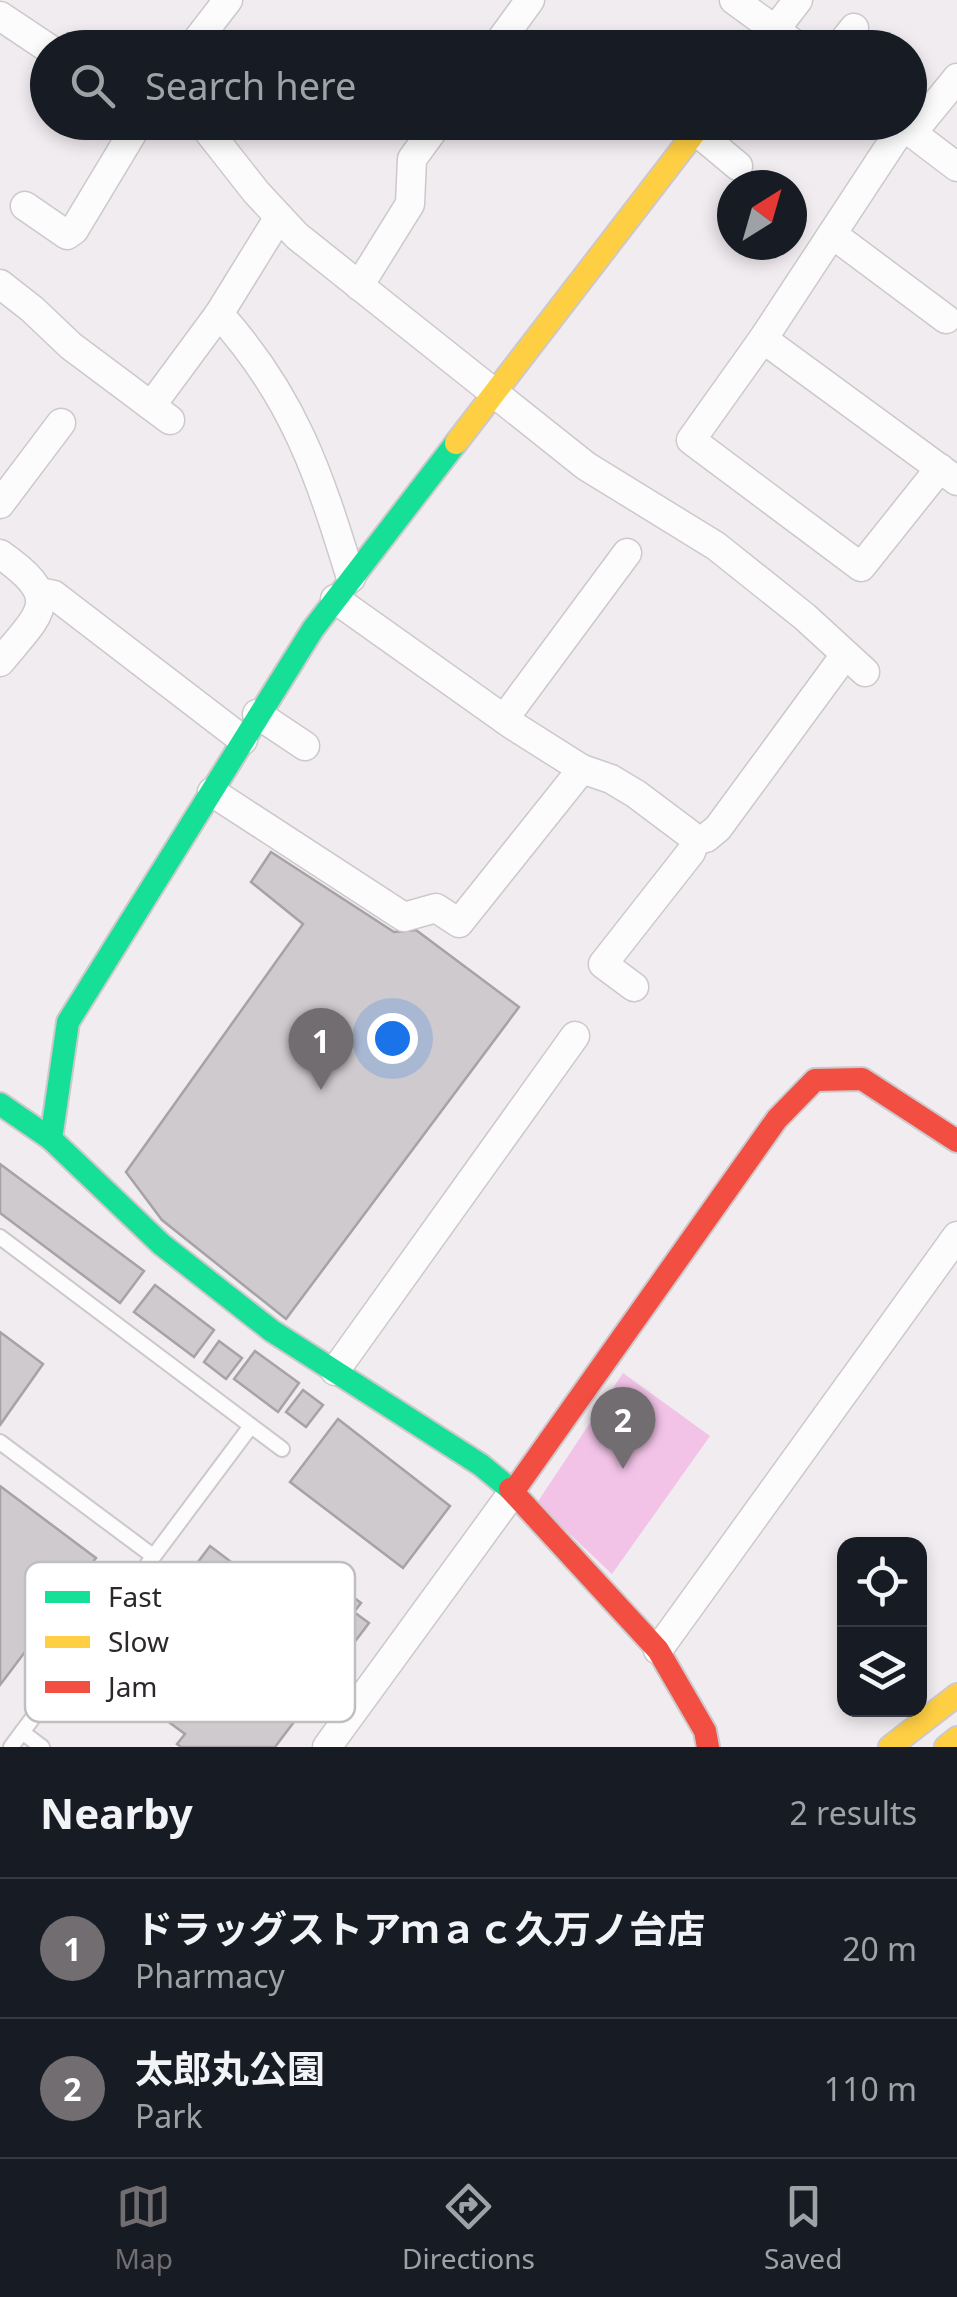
<!DOCTYPE html>
<html lang="en">
<head>
<meta charset="utf-8">
<style>
  :root { --surface:#171b24; --page:#242831; --text:#f1f3f6; --muted:#9ea1a6; --line:#363941; --accent:#716d70 }
  body { margin:0; font-family:"Noto Sans","Noto Sans JP",sans-serif; background:var(--page); color:var(--text) }
  .controls { position:absolute; right:30px; bottom:30px; display:grid; overflow:hidden; border-radius:20px; box-shadow:0 5px 15px #0003 }
  .controls button { width:90px; height:90px; display:grid; place-items:center; padding:0; border:0; border-bottom:2px solid var(--line); background:var(--surface); color:var(--text); font:50px sans-serif }
  .compass { position:absolute; left:717px; top:170px; width:90px; height:90px; border-radius:50%; background:var(--surface); box-shadow:0 5px 15px #0003; rotate:37deg }
  .you { position:absolute; left:392px; top:1038px; width:35px; height:35px; margin:-25px; border:8px solid #fff; border-radius:50%; background:#1a73e8; box-shadow:0 0 0 15px #1a73e833 }
  .badge { display:grid; place-items:center; width:65px; height:65px; border-radius:50%; background:var(--accent); color:#fff; font-size:32px; font-weight:700 }
  .pin { position:absolute; translate:-50% -82px; filter:drop-shadow(0 2px 5px #0008) }
  .pin::after { content:''; position:absolute; top:52px; width:35px; height:30px; background:inherit; clip-path:polygon(0 0,100% 0,50% 100%) }
  .list { margin:0; padding:0; list-style:none }
  h2 { display:flex; justify-content:space-between; align-items:center; height:130px; margin:0; padding:0 40px; font-size:42px }
  h2 small { font-size:32px; font-weight:400; color:var(--muted) }
  .list li { display:grid; grid-template-columns:65px 1fr auto; gap:30px; align-items:center; box-sizing:border-box; height:140px; padding:0 40px; border-top:2px solid var(--line) }
  .list b { display:block; font-size:38px; white-space:nowrap }
  .list p { margin:0; font-size:32px; white-space:nowrap; color:var(--muted) }
  .list em { font-size:32px; font-style:normal; color:var(--muted) }
  .icon { flex:none; width:55px; height:55px; fill:none; stroke:currentColor; stroke-width:2; stroke-linecap:round; stroke-linejoin:round }
  .map { position:relative; flex:none; width:957px; height:1747px; overflow:hidden }
  .search { position:absolute; background:var(--surface); box-shadow:0 5px 15px #0003; left:30px; right:30px; top:30px; height:110px; display:flex; align-items:center; gap:25px; box-sizing:border-box; padding:0 35px; border-radius:55px; color:var(--muted); font-size:38px }
  .sheet { height:410px; background:var(--surface) }
  nav { display:flex; justify-content:space-around; align-items:center; box-sizing:border-box; height:140px; border-top:2px solid var(--line); background:var(--surface); font-size:28px; color:var(--muted) }
  nav a { display:grid; justify-items:center; gap:5px }
  nav .on { color:var(--accent) }
  .map>svg:first-child { display:block }
  .green { fill:#f2c3e7 }
  .building { fill:#cecacd; stroke:#a6a2a5; stroke-width:2.5 }
  .lines { fill:none; stroke-linecap:round; stroke-linejoin:round }
  .lane-casing { stroke:#ccc8cb; stroke-width:18 }
  .street-casing { stroke:#ccc8cb; stroke-width:31 }
  .fast-casing { stroke:#ccc8cb; stroke-width:26 }
  .slow-casing { stroke:#ccc8cb; stroke-width:26 }
  .jam-casing { stroke:#ccc8cb; stroke-width:26 }
  .lane { stroke:#fdfcfd; stroke-width:14 }
  .street { stroke:#fdfcfd; stroke-width:28 }
  .fast { stroke:#16e098; stroke-width:22 }
  .slow { stroke:#ffcf43; stroke-width:22 }
  .jam { stroke:#f24e42; stroke-width:22 }
  .key { fill:#fff; stroke:#c0bebf; stroke-width:2.5 }
  .key-label { font-size:28px; fill:#2c282b }
</style>
</head>
<body>
<div class="map">
<svg width="957" height="1747" viewBox="0 0 957 1747">
  <rect width="100%" height="100%" fill="#f1ecf0"/>
  <polygon class="green" points="623,1373 710,1436 612,1574 537,1503"/>
  <g class="building">
    <polygon points="271,852 394,932 416,930 519,1007 286,1319 162,1220 126,1172 303,924 251,882"/>
    <polygon points="0,1164 144,1271 120,1303 0,1213"/>
    <polygon points="155,1285 214,1330 194,1357 134,1312"/>
    <polygon points="0,1332 43,1364 0,1425"/>
    <polygon points="219,1341 242,1358 226,1379 204,1362"/>
    <polygon points="255,1351 299,1383 278,1412 234,1379"/>
    <polygon points="303,1390 323,1405 306,1427 286,1412"/>
    <polygon points="338,1419 450,1506 403,1568 290,1482"/>
    <polygon points="0,1486 96,1558 0,1685"/>
    <polygon points="210,1546 263,1586 184,1690 132,1650"/>
    <polygon points="290,1565 303,1575 311,1565 361,1603 354,1612 369,1623 275,1747 181,1747 177,1744 185,1734 170,1723"/>
  </g>
  <g class="lines">
    <g class="lane-casing">
      <g id="lane">
        <polyline points="0,1237 282,1449"/>
        <polyline points="0,1442 153,1556"/>
        <polyline points="22,1732 42,1747"/>
        <polyline points="11,1747 251,1426"/>
      </g>
    </g>
    <g class="street-casing">
      <g id="street">
        <polyline points="734,0 800,48"/>
        <polyline points="0,16 48,48"/>
        <polyline points="191,48 228,0"/>
        <polyline points="495,48 530,0"/>
        <polyline points="761,48 798,0"/>
        <polyline points="838,48 854,28"/>
        <polyline points="201,122 256,192 297,236 586,466 716,546 805,617 865,672"/>
        <polyline points="899,122 903,126 763,339 957,481"/>
        <polyline points="903,126 957,167"/>
        <polyline points="696,131 738,166"/>
        <polyline points="913,132 957,78"/>
        <polyline points="25,206 67,235 74,230 139,122"/>
        <polyline points="832,234 946,319"/>
        <polyline points="0,284 32,309 71,346 170,420"/>
        <polyline points="359,286 410,204 412,159 439,122"/>
        <path d="M219 314C294 397 319 474 351 578"/>
        <polyline points="763,339 691,440 861,567 940,468"/>
        <polyline points="151,406 219,314 279,217"/>
        <polyline points="0,504 61,423"/>
        <path d="M0 554C64 599 42 611 0 662"/>
        <polyline points="39,592 54,595 243,740"/>
        <polyline points="335,599 514,726 582,769 611,779 636,794 696,839 706,838 718,828 845,655"/>
        <polyline points="257,714 305,746"/>
        <polyline points="504,719 627,553"/>
        <polyline points="212,792 404,917 436,908 459,923 582,769"/>
        <polyline points="634,987 603,964 691,852 696,839"/>
        <polyline points="335,1371 575,1036"/>
        <polyline points="658,1650 957,1236"/>
        <polyline points="327,1747 513,1492"/>
      </g>
    </g>
    <g class="fast-casing">
      <g id="fast">
        <polyline points="0,1104 51,1139 161,1244 272,1331 481,1465 510,1489"/>
        <polyline points="51,1139 68,1022 313,629 456,443"/>
      </g>
    </g>
    <g class="slow-casing">
      <g id="slow">
        <polyline points="456,443 703,122"/>
        <polyline points="890,1747 957,1695"/>
        <polyline points="946,1747 957,1738"/>
      </g>
    </g>
    <g class="jam-casing">
      <g id="jam">
        <polyline points="510,1489 658,1650 705,1731 708,1747"/>
        <polyline points="513,1492 777,1119 815,1080 862,1079 957,1141"/>
      </g>
    </g>
    <use href="#lane" class="lane"/>
    <use href="#street" class="street"/>
    <use href="#fast" class="fast"/>
    <use href="#slow" class="slow"/>
    <use href="#jam" class="jam"/>
  </g>
  <rect x="25" y="1562" width="330" height="160" rx="15" class="key"/>
  <rect x="45" y="1591" width="45" height="12" fill="#16e098"/>
  <rect x="45" y="1636" width="45" height="12" fill="#ffcf43"/>
  <rect x="45" y="1681" width="45" height="12" fill="#f24e42"/>
  <g class="key-label">
    <text x="108" y="1607">Fast</text>
    <text x="108" y="1652">Slow</text>
    <text x="108" y="1697">Jam</text>
  </g>
</svg>
<div class="controls">
<button><svg class="icon" aria-label="locate" viewBox="0 0 24 24"><circle cx="12" cy="12" r="6"/><path d="M12 2v4M12 18v4M2 12h4M18 12h4"/></svg></button>
<button><svg class="icon" aria-label="layers" viewBox="0 0 24 24"><path d="M12 4l9 5-9 5-9-5zM3 14l9 5 9-5"/></svg></button>
</div>
<svg class="compass" viewBox="-18 -18 36 36"><path d="M0-13l5 13h-10z" fill="#e53935"/><path d="M0 13l5-13h-10z" fill="#9ea1a6"/></svg>
<div class="you"></div>
<div class="pin badge" style="left:321px;top:1090px">1</div>
<div class="pin badge" style="left:623px;top:1469px">2</div>
<div class="search"><svg class="icon" aria-label="search" viewBox="0 0 24 24"><circle cx="10" cy="10" r="6"/><path d="M15 15l6 6"/></svg>Search here</div>
</div>
<section class="sheet">
<h2>Nearby<small>2 results</small></h2>
<ul class="list">
<li><span class="badge">1</span><div><b>ドラッグストアｍａｃ久万ノ台店</b><p>Pharmacy</p></div><em>20 m</em></li>
<li><span class="badge">2</span><div><b>太郎丸公園</b><p>Park</p></div><em>110 m</em></li>
</ul>
</section>
<nav>
<a class="on"><svg class="icon" aria-label="map" viewBox="0 0 24 24"><path d="M3 6l6-2 6 2 6-2v14l-6 2-6-2-6 2zM9 4v14M15 6v14"/></svg>Map</a>
<a><svg class="icon" aria-label="directions" viewBox="0 0 24 24"><path d="M12 3l9 9-9 9-9-9zM9 14v-3h6M13 9l2 2-2 2"/></svg>Directions</a>
<a><svg class="icon" aria-label="saved" viewBox="0 0 24 24"><path d="M7 4h10v16l-5-4-5 4z"/></svg>Saved</a>
</nav>
</body>
</html>
